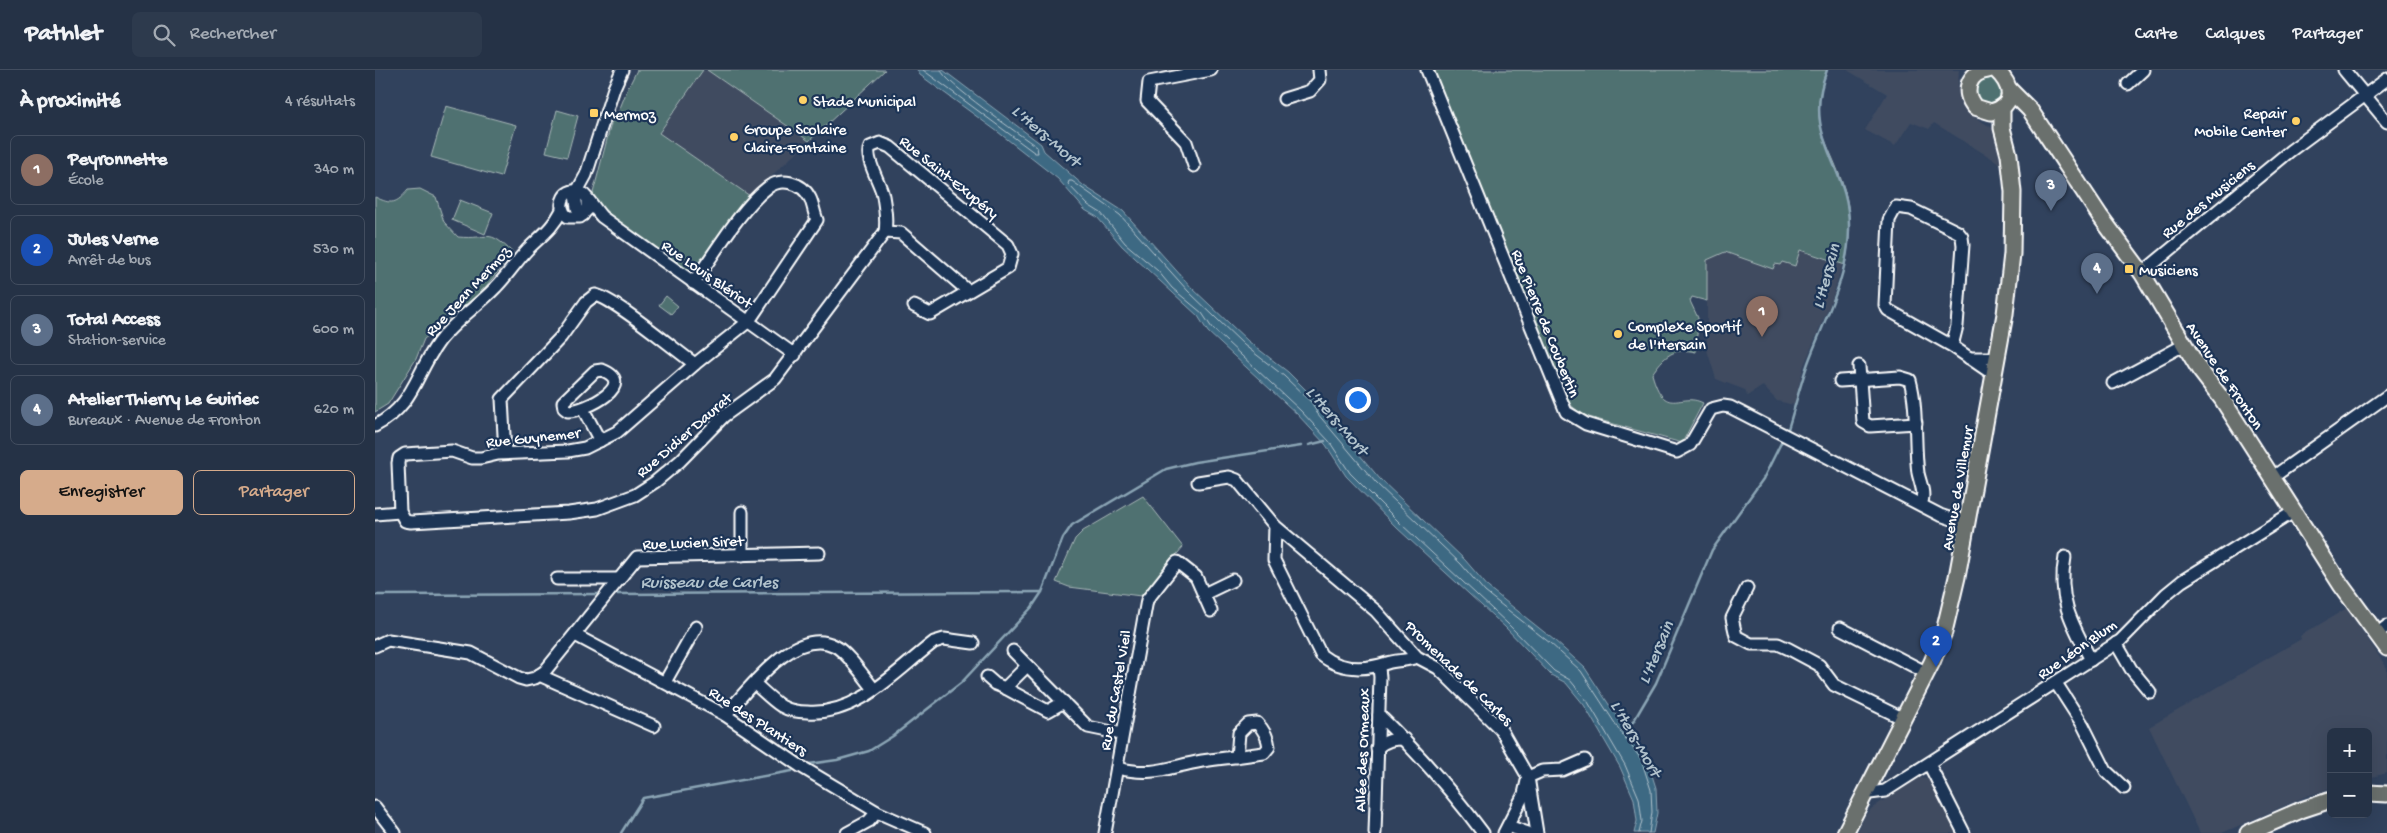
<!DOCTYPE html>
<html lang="fr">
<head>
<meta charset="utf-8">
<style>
  :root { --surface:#253246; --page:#2d3a4d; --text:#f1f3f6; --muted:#a3aab3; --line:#424d5f; --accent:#d6ab8b }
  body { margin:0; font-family:"Gochi Hand",sans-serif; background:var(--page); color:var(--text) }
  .controls { position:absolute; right:15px; bottom:15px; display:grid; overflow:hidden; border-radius:8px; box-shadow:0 5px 20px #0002 }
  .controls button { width:45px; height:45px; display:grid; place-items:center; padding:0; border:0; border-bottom:1px solid var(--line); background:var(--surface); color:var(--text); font:25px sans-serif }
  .you { position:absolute; left:982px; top:329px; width:18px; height:18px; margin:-12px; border:4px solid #fff; border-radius:50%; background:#1a73e8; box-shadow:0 0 0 8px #1a73e833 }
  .badge { display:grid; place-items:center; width:32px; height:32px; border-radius:50%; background:var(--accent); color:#fff; font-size:16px; font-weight:700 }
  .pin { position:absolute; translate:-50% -41px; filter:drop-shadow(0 1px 2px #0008) }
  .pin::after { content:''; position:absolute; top:26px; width:18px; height:15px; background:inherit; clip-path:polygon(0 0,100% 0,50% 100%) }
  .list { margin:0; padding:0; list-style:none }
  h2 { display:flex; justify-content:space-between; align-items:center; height:65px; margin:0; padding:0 20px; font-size:21px }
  h2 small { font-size:16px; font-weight:400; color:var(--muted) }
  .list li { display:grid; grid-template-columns:32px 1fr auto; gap:15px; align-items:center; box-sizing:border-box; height:70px; margin:0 10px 10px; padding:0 10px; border:1px solid var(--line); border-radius:8px }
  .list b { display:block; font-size:19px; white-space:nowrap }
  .list p { margin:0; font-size:16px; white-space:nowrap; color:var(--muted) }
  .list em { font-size:16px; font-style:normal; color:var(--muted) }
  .actions { display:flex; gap:10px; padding:15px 20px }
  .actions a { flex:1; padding:11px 0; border:1px solid var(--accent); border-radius:8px; text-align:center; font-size:18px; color:var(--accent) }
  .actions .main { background:var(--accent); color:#111 }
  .icon { flex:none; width:28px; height:28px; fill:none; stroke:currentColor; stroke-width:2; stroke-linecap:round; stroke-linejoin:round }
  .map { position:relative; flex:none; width:2012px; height:763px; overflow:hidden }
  header { display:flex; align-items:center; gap:30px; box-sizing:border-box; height:70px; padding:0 25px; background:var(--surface); border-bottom:1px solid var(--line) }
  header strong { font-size:24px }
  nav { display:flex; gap:28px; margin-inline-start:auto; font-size:18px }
  .search { width:350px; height:45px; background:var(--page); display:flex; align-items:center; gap:12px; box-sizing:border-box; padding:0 18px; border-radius:8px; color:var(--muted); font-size:19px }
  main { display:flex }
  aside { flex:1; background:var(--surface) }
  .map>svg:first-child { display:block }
  .built { fill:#3f4b61 }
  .green { fill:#507171; stroke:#a8b8b8 }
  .water { fill:#3e6983; stroke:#8ba5b5 }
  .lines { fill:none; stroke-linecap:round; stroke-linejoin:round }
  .shore { stroke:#b2c3cd; stroke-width:1 }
  .stream { stroke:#8ba5b5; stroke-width:2.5 }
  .minor-casing { stroke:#fff; stroke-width:15 }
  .major-casing { stroke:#fff; stroke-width:19 }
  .minor { stroke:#1d3557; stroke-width:11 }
  .major { stroke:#6b706d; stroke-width:15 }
  .poi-dot { fill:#ffd166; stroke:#1d3557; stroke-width:2 }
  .labels { text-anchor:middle; stroke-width:4.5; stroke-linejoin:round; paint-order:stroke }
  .poi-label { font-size:16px; fill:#fff; stroke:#1d3557; text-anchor:start }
  .street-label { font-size:16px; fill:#fff; stroke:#1d3557 }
  .water-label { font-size:18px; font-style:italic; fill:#b2c3cd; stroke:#1d3557 }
</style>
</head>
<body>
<header>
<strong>Pathlet</strong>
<div class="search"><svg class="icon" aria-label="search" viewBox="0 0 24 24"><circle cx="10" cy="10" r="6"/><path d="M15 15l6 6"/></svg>Rechercher</div>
<nav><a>Carte</a><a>Calques</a><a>Partager</a></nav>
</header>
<main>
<aside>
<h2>À proximité<small>4 résultats</small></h2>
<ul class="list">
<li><span class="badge" style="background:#8d6e63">1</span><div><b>Peyronnette</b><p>École</p></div><em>340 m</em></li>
<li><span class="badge" style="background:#1a4fb4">2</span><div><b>Jules Verne</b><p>Arrêt de bus</p></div><em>530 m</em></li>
<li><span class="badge" style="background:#5c6f8a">3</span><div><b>Total Access</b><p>Station-service</p></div><em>600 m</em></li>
<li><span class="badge" style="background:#5c6f8a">4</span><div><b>Atelier Thierry Le Guiriec</b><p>Bureaux · Avenue de Fronton</p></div><em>620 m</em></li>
</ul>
<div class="actions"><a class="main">Enregistrer</a><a>Partager</a></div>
</aside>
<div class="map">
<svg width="2012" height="763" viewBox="0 0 2012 763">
  <rect width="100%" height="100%" fill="#31425d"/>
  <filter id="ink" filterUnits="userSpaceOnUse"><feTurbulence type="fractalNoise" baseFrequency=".02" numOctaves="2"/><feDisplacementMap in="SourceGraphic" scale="10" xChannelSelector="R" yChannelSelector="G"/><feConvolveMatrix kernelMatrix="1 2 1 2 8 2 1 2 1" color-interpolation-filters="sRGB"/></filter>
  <g filter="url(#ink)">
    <g class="built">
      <polygon points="328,0 332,0 434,71 375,126 284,63"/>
      <polygon points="1472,0 1584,0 1583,18 1588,36 1596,45 1619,59 1626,94 1559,53 1554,59 1536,52 1520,76 1490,60 1512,24"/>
      <polygon points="1425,180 1467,195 1457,229 1429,295 1419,335 1402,331 1388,316 1372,326 1370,320 1341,309 1332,280 1332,190 1350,182 1398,199 1400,194"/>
      <polygon points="1972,538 2012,598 2012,703 1993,708 1993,662 1956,662 1956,719 1932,726 1847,763 1825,763 1774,657 1926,569 1925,566"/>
      <polygon points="1541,707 1557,710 1584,763 1482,763 1489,747 1496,739"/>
    </g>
    <g class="green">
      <polygon points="262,0 328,0 284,63 375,126 326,196 320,192 313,203 262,168 219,130 218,123 237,50 241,48 253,18"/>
      <polygon points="332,0 510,0 434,71"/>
      <path d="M1052 0H1452C1431 54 1454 70 1469 118 1477 143 1475 171 1470 195L1425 180 1420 196 1407 192 1405 195 1400 194 1398 199 1350 182 1332 190V231L1317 227 1315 231 1323 248 1321 282C1299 277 1289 286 1277 304 1290 350 1305 321 1328 333L1307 373 1214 347C1197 340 1192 331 1184 315L1130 176 1123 177Z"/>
      <circle cx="1614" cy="21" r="14"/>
      <polygon points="71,36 141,55 126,107 56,87"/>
      <polygon points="182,40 203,46 192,87 171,82"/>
      <path d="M45 119 61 127 69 152 83 167C115 170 112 157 138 183L108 220 49 269 41 289 13 334 0 342V127C17 135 21 134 33 120Z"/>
      <polygon points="85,130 118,143 110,164 77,150"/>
      <polygon points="291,226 303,236 296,244 284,235"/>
      <polygon points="768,426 808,477 766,526 694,517 681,512 700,469 708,461"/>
    </g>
    <polygon class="water" points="542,0 568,0 666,74 669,81 709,116 748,141 817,218 873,271 913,302 941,330 946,339 1005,409 1090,490 1114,518 1179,570 1210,598 1250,659 1271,686 1281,718 1282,743 1278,763 1259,763 1262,751 1259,729 1245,697 1209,635 1191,613 1176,605 1130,557 1022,458 971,406 951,375 922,344 833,262 823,246 747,176 722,147 710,140 683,109 623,62 545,5"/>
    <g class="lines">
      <g class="shore">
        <path d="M548 0 660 83H663L662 77C647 66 567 11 566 0"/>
        <polyline points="1264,763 1267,751 1264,728 1250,695 1213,632 1195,610 1179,601 1133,554 1026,454 975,403 954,371 926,341 837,258 827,243 797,218 783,201 750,173 726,143 713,135 693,114 694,111 697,111 745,145 813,221 869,275 909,306 937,333 942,343 1001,413 1086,494 1110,522 1175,573 1206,601 1245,661 1266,689 1276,720 1277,742 1274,763"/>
      </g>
      <g class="stream">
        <path d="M1413 359C1420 337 1425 315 1433 293 1449 250 1473 208 1474 160 1476 95 1425 70 1452 0"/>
        <polyline points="934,375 950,371"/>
        <polyline points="236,524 667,522"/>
        <polyline points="0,525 228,524"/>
        <polyline points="1247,660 1258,652 1281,613 1337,480 1388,409 1407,371"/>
        <polyline points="434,694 462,690 494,681 518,666 587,612 657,537 667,522 688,468 697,455 791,399 820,392 926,376"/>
        <polyline points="246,763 268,728 417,701"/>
      </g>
      <g class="minor-casing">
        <g id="minor">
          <polyline points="1052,0 1191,342 1211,354 1302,382 1315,375 1336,339 1348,336 1355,337 1565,445 1592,454"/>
          <polyline points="1969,0 2012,52"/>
          <polyline points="1753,14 1768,0"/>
          <polyline points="909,29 935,21 945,10 944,0"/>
          <polyline points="819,96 811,72 772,31 774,12 836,0"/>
          <path d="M213 130V139L205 147H193C179 136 191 114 207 123 214 128 221 141 227 147L420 285"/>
          <polyline points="208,145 202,138 200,125 211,105 239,18 247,0"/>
          <polyline points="510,162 526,163 593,221"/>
          <polyline points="1767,203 1915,81 2012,9"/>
          <path d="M318 213C339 185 365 139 392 118 406 107 427 112 435 128 438 134 439 143 442 150L374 251 320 294 242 362 210 378 193 381 123 384 106 388H97L77 381 30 384 24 388 23 393 25 442 30 451 36 452 194 443 222 439 260 425 280 412 305 391 349 346 400 309 510 162C512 150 510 138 508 126 506 114 489 88 495 77L505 73 515 77 633 175 637 184 633 198 555 244 539 236"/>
          <polyline points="1577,276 1582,256 1588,175 1587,167 1583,162 1536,139 1521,137 1514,150 1510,235 1513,240 1577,276 1612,300 1620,302"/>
          <polyline points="1594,288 1622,288"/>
          <polyline points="1484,296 1488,352 1495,356 1541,353"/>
          <path d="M227 300C264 314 211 341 193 341L189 338 188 332 220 301Z"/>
          <path d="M1465 311 1525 307 1535 310C1543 340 1539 372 1543 403 1545 413 1551 424 1546 434"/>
          <polyline points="1738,313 1809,275"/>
          <polyline points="208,339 225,371"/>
          <path d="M0 356C39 335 40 305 63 273 79 251 102 237 121 217 132 206 141 192 152 180 167 165 177 159 187 140"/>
          <path d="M130 383 127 329 186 267 211 232 220 225C239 228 300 280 320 294"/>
          <polyline points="1898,407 2012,326"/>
          <polyline points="823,412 854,407 862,410 900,456 1001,541 1042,587 1063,598 1126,660 1153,707 1162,763"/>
          <polyline points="0,444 25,442"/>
          <path d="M900 456 899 490 946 585C966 601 990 600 1012 593 1022 590 1032 591 1042 587"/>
          <polyline points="367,485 367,442"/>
          <path d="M1690 487C1682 529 1697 554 1716 590"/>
          <polyline points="182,509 245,509"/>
          <polyline points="1372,518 1357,548 1361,566 1376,574 1403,574 1414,579 1444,595 1459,615 1529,649"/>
          <polyline points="829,524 858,510"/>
          <polyline points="1465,558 1552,603"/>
          <polyline points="2003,563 2012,556"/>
          <polyline points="200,565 350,645 425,696 502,742 550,763"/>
          <polyline points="1741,573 1756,599 1775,622"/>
          <polyline points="0,576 13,570 96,583 144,608 151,610 160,608 170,601 262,487 444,483"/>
          <polyline points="638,581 713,657 747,664"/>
          <polyline points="652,596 630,618 673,641 689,632"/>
          <polyline points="164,605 279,656"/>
          <polyline points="612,607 620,614 630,618"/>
          <polyline points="290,612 321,557"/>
          <polyline points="1681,613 1708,655 1731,701 1749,718"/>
          <path d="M380 614C388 621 397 630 406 636 413 640 424 642 432 642 483 646 521 601 559 572L569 569 598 573"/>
          <path d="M350 645C374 619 420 555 460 576 473 583 489 607 499 619"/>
          <path d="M1004 645C1041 681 1077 721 1108 763"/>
          <path d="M1002 678C1011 670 1018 669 1029 669"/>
          <polyline points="1554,694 1589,763"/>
          <path d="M742 698C779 707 793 697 827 691 848 688 869 686 889 683L894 677C893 667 889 660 882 653L873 654 864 663 862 687"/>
          <polyline points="1153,707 1167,701 1187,700 1210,690"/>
          <polyline points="1491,722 1495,723 1510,721 1745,571 1791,524 1807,511 1920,441"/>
          <polyline points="0,737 20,763"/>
          <polyline points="1133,756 1153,763"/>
          <polyline points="472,763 494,751 502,742"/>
          <polyline points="730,763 772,530 802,492 821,507 836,541"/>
          <polyline points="1000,763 1005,607 1004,598"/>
          <polyline points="1129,763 1149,724 1152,711"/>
        </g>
      </g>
      <g class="major-casing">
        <g id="major">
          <path d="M1613 0C1593 2 1587 23 1600 37L1616 42C1643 35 1636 14 1621 0"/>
          <polyline points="1635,20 1655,40 1725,146 1767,203 1824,299 1847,329 1966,515 2012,578"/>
          <polyline points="1993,723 2012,724"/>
          <polyline points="1470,763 1557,592 1569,562 1582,507 1630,244 1637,184 1638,122 1634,85 1627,58 1627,37"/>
          <polyline points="1873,763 1926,740 1956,730"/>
        </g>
      </g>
      <use href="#minor" class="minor"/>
      <use href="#major" class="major"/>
    </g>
  </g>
  <g class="poi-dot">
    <circle cx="428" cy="30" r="5"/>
    <rect x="214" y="38" width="10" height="10" rx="2.5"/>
    <circle cx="1921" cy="51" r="5"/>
    <circle cx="359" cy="67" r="5"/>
    <rect x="1749" y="194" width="10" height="10" rx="2.5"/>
    <circle cx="1243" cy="264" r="5"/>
  </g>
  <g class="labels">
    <g class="poi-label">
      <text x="438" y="36">Stade Municipal</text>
      <text x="1911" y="48" text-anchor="end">Repair<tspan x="1911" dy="18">Mobile Center</tspan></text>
      <text x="229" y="49">Mermoz</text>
      <text x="369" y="64">Groupe Scolaire<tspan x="369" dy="18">Claire-Fontaine</tspan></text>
      <text x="1764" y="205">Musiciens</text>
      <text x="1253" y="261">Complexe Sportif<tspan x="1253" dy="18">de l'Hersain</tspan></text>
    </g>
    <g class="street-label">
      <text transform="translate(575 106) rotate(39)" y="6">Rue Saint-Exupéry</text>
      <text transform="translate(1832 128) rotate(-39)" y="6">Rue des Musiciens</text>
      <text transform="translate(333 203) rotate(35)" y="6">Rue Louis Blériot</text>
      <text transform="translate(92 220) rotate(-47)" y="6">Rue Jean Mermoz</text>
      <text transform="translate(1172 253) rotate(68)" y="6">Rue Pierre de Coubertin</text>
      <text transform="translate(1851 305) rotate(56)" y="6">Avenue de Fronton</text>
      <text transform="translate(308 364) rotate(-41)" y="6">Rue Didier Daurat</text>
      <text transform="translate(158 366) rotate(-6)" y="6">Rue Guynemer</text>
      <text transform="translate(1581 418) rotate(-80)" y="6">Avenue de Villemur</text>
      <text transform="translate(318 471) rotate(-2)" y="6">Rue Lucien Siret</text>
      <text transform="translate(1701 578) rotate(-35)" y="6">Rue Léon Blum</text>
      <text transform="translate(1085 602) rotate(44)" y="6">Promenade de Carles</text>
      <text transform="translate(739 620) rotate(-80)" y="6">Rue du Castel Vieil</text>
      <text transform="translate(384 650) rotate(33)" y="6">Rue des Plantiers</text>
      <text transform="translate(986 680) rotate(-88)" y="6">Allée des Ormeaux</text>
    </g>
    <g class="water-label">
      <text transform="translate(672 65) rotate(41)" y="6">L'Hers-Mort</text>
      <text transform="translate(1450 206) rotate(-75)" y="6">L'Hersain</text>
      <text transform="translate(963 350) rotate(49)" y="6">L'Hers-Mort</text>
      <text x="334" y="517">Ruisseau de Carles</text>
      <text transform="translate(1280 582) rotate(-67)" y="6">L'Hersain</text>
      <text transform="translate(1262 668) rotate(60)" y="6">L'Hers-Mort</text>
    </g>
  </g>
</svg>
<div class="controls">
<button>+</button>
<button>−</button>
</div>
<div class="you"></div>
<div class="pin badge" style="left:1387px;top:267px;background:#8d6e63">1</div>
<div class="pin badge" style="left:1561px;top:597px;background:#1a4fb4">2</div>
<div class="pin badge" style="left:1676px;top:141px;background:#5c6f8a">3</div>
<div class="pin badge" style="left:1722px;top:224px;background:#5c6f8a">4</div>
</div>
</main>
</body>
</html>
